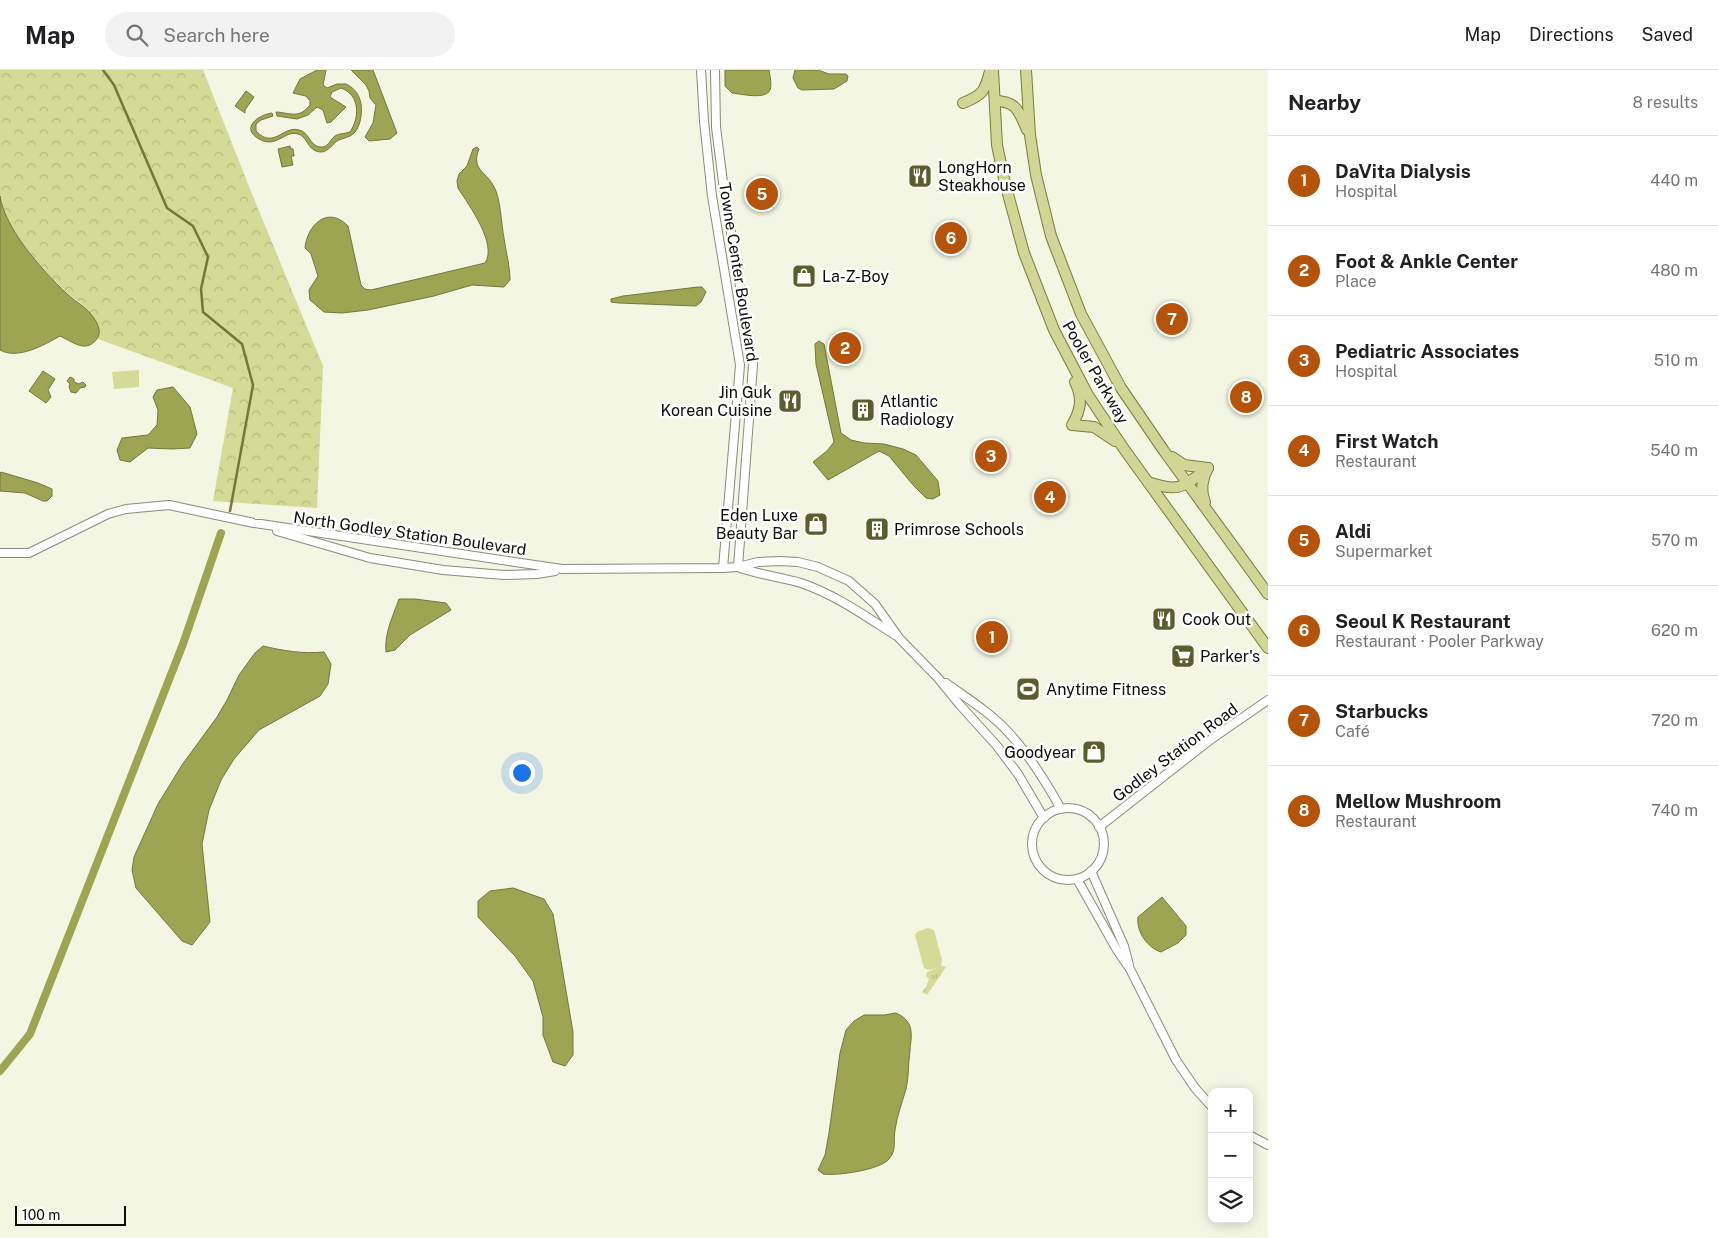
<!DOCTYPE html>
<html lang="en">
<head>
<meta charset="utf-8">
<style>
  :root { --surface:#fff; --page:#f2f2f2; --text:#202124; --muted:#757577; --line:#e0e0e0; --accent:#b45309 }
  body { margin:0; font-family:"Public Sans",sans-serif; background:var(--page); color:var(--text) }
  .controls { position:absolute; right:15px; bottom:15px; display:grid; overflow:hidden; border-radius:10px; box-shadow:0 2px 12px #0003 }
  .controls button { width:45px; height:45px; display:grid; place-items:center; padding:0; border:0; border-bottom:1px solid var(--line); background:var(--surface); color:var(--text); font:25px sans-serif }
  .scale { position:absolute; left:15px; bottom:12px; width:111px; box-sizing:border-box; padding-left:5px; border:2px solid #0c0d07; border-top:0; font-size:14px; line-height:18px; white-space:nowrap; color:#0c0d07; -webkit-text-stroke:4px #fff; paint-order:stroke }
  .you { position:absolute; left:521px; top:702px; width:18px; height:18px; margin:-12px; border:4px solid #fff; border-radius:50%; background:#1a73e8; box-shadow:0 0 0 8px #1a73e833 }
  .badge { display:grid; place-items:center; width:32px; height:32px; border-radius:50%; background:var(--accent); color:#fff; font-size:16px; font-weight:700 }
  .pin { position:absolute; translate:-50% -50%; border:2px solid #fff; box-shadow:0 1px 5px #0006 }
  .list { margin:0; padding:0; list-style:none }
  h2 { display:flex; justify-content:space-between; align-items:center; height:65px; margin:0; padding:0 20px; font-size:21px }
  h2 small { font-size:16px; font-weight:400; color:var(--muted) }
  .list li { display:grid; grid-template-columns:32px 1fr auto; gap:15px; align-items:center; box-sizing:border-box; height:90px; padding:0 20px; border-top:1px solid var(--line) }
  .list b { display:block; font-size:19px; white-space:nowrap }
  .list p { margin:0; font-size:16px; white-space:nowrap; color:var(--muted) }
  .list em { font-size:16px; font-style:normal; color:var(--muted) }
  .icon { flex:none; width:28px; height:28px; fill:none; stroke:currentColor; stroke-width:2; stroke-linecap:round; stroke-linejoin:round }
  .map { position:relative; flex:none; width:1268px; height:1168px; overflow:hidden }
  header { display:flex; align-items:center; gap:30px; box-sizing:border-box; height:70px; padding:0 25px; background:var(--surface); border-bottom:1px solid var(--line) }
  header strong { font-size:24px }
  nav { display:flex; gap:28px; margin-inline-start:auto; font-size:18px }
  .search { width:350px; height:45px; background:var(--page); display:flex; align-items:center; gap:12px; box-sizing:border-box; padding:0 18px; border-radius:28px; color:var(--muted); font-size:19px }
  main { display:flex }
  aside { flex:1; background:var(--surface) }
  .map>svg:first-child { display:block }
  .grass { fill:url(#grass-tufts) }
  .forest { fill:url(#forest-crowns) }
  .pitch { fill:#d4db96 }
  .water { fill:#9ea552; stroke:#72773c }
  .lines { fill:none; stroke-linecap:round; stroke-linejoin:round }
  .stream { stroke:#72773c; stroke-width:2.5 }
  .canal { stroke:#9ea552; stroke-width:8 }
  .minor-casing { stroke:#898b7b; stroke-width:10 }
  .major-casing { stroke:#787d37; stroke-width:12 }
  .minor { stroke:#fff; stroke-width:8 }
  .major { stroke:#d1d697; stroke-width:10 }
  .labels { text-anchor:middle; stroke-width:5; stroke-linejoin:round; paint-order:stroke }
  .poi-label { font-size:16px; fill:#0c0d07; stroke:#fff; text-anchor:start }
  .street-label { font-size:16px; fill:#0c0d07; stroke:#fff }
</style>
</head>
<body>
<header>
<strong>Map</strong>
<div class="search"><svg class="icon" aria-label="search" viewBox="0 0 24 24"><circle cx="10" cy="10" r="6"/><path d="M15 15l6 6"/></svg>Search here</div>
<nav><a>Map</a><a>Directions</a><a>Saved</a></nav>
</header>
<main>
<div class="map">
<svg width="1268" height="1168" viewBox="0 0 1268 1168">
  <defs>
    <pattern id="grass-tufts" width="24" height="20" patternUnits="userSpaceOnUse" patternTransform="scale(1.25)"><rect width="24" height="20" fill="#d4db96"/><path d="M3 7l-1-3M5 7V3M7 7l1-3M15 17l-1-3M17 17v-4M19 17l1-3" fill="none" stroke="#b5bb80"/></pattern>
    <pattern id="forest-crowns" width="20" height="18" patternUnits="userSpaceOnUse" patternTransform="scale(1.25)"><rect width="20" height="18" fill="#d4db96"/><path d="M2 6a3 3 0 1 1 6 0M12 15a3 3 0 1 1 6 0" fill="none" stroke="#b5bb80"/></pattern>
  </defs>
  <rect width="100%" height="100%" fill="#f3f6e3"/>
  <polygon class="grass" points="942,896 946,897 927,925 922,922 926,917 929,909 926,906 927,902"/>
  <path class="forest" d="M0 0H203L252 124 323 296 317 438 213 431 233 318 98 269 99 260C93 251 88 241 81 234 77 229 70 226 66 222 42 199 5 159 0 126Z"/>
  <g class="pitch">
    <polygon points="139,300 139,317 114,319 112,302"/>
    <polygon points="928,858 934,860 942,890 941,897 929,900 924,898 915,865 917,862"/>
  </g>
  <g class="water">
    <path d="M317 0H326L323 15 327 18 337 14H346C359 20 363 33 361 46 360 55 356 65 347 67 344 69 339 69 337 71 330 77 325 86 314 80 307 76 306 66 298 64 284 60 277 79 259 69 240 58 258 45 272 43L273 46 261 50 256 54V61C274 80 283 55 299 60 309 62 310 76 320 77 328 78 329 71 335 66 339 63 345 64 350 62 360 47 360 25 341 18L332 22 330 27 346 37 331 52 327 53 323 40 317 37 308 45 297 49 277 46 276 42C291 43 299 49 310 35V31L306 26 293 23 300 9Z"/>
    <polygon points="351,0 373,0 397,63 390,69 369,71 365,67 373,53 376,35 370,28 369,21 366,15"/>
    <path d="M725 0H769C770 6 772 15 770 20 766 30 741 24 732 23L725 16Z"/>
    <polygon points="795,0 818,0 829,4 846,4 848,6 847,11 834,19 802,20 798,18 793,8"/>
    <polygon points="246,21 254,27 245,40 245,43 235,36"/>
    <polygon points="290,76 291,79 293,79 294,86 291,86 293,95 282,97 278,79"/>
    <path d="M477 77 479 79C471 99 485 101 493 115 501 127 501 154 504 168 506 183 510 196 510 210L504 217 472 215 434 226 368 240 342 243 324 242 310 230 309 220 318 206 311 184 305 178C307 155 328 135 348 156L361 215 365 219 371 220 485 193C498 174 468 134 458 118L457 111 459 104 467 96 473 79Z"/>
    <path d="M0 126C5 159 42 200 66 223 77 233 95 242 99 259 100 264 98 269 94 272 84 282 71 271 60 266 44 275 18 290 0 280Z"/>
    <polygon points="698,217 702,217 706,222 701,232 696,236 619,233 611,232 611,229 623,226"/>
    <polygon points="819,271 824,274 841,363 851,370 864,373 884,374 903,379 916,385 938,411 940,425 933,429 926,428 913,415 889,386 879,381 828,410 813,392 827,381 834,372 816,294 815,274"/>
    <polygon points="43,301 55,309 48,320 51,327 46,333 29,321"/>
    <polygon points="70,307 74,309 74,312 79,314 83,312 86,315 85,317 80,318 76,323 71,322 69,317 70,314 67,311"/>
    <polygon points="173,317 190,337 197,364 190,378 172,379 148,378 130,392 120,390 117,380 122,368 148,365 157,355 158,340 153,327 157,320"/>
    <polygon points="1,402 38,413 52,419 52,426 47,431 43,431 25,423 0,421 0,403"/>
    <path d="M399 529H415L446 533 451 540 410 565 395 580 386 582C384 564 393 546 399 529Z"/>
    <path d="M263 576C284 581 303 584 324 582L331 594 328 614 320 626 259 660 234 689 221 710 209 740 202 774 210 852 192 875 182 871 136 818 132 800 134 787 158 734 182 695 217 647 227 630 239 605 255 583Z"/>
    <polygon points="513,818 544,829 553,844 573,962 573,985 565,996 553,992 543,965 543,947 533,911 515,886 478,847 478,831 490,821"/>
    <path d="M1162 827 1186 856V865L1178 873 1161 882C1148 878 1136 862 1138 847Z"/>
    <path d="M895 943C903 945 911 953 911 962 912 968 910 975 910 981 908 994 909 1007 906 1019 902 1033 897 1046 895 1060 893 1071 897 1080 889 1089 880 1100 837 1106 823 1104L818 1100 825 1085 829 1063 840 983 846 960 854 951 864 945H885Z"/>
  </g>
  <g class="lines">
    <polyline class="stream" points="103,0 114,15 167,138 193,156 208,187 201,219 203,242 242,274 253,315 230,441"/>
    <polyline class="canal" points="0,1001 30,964 183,574 221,463"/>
    <g class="minor-casing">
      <g id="minor">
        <polyline points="701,0 704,51 712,126 740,295 723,498"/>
        <polyline points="715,0 716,57 724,120 753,295 738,497"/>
        <polyline points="277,461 370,488 443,500 504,505 537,504 555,501"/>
        <polyline points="0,483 29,483 108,444 126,439 169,435 254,453 562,499 723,498 738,497 758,492 780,491 798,492 818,497 849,511 875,534 899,568 938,608 960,635 997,676 1018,704 1044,748"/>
        <path d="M738 497C759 505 781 507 801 513 836 525 865 546 895 565"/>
        <path d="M946 613C968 629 991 643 1009 663 1030 686 1046 712 1061 739"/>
        <circle cx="1068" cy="774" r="36"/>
        <polyline points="1099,757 1210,670 1268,630"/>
        <polyline points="1091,801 1124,876 1129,895"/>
        <polyline points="1077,809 1117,880 1130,899 1176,990 1195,1018 1212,1037"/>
        <polyline points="1249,1065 1268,1075"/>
      </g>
    </g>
    <g class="major-casing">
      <g id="major">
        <polyline points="993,0 997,75 1005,113 1024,183 1054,260 1088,325 1124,379 1268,578"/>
        <polyline points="1026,0 1030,65 1036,105 1051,166 1081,244 1121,318 1164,381 1268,524"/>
        <path d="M995 31C1017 31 1019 42 1027 60"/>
        <path d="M963 33C983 25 985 21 990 1"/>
        <path d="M1075 312C1083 328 1081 340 1072 355L1094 357 1115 371"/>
        <polyline points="1172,387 1184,395 1208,398"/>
        <path d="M1148 412C1179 423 1183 417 1208 398"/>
        <path d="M1205 432C1200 420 1202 409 1208 398"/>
      </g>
    </g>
    <use href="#minor" class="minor"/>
    <use href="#major" class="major"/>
  </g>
  <defs>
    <g id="restaurant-square" transform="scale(1.25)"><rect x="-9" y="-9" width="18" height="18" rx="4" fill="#5a5e2c" stroke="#fff"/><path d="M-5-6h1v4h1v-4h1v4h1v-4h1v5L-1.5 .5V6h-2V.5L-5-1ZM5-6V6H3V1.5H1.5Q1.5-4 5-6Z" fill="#fff"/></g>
    <g id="shop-square" transform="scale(1.25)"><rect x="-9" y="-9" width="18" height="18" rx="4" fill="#5a5e2c" stroke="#fff"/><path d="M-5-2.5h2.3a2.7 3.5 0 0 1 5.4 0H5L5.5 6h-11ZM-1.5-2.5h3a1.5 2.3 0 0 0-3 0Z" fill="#fff"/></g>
    <g id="building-square" transform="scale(1.25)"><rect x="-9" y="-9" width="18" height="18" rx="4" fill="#5a5e2c" stroke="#fff"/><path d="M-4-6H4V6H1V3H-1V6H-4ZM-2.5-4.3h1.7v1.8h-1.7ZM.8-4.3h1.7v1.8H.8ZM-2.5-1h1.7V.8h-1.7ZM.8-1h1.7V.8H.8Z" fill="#fff"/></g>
    <g id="supermarket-square" transform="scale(1.25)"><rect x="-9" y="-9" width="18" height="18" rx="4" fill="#5a5e2c" stroke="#fff"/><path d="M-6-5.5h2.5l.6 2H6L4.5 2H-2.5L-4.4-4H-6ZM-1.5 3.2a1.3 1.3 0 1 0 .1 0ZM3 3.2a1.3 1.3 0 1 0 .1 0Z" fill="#fff"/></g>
    <g id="stadium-square" transform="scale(1.25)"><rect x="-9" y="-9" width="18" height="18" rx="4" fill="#5a5e2c" stroke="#fff"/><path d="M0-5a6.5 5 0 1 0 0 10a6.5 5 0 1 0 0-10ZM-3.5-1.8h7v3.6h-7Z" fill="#fff"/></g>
  </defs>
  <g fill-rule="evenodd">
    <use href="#restaurant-square" x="920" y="106"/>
    <use href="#shop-square" x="804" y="206"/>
    <use href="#restaurant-square" x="790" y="331"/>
    <use href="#building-square" x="863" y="340"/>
    <use href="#shop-square" x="816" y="454"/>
    <use href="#building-square" x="877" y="459"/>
    <use href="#restaurant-square" x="1164" y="549"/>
    <use href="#supermarket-square" x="1183" y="586"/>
    <use href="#stadium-square" x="1028" y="619"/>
    <use href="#shop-square" x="1094" y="682"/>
  </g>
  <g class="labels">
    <g class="poi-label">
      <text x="938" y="103">LongHorn<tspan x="938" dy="18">Steakhouse</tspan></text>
      <text x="822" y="212">La-Z-Boy</text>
      <text x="772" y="328" text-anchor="end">Jin Guk<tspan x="772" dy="18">Korean Cuisine</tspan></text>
      <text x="880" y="337">Atlantic<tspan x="880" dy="18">Radiology</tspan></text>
      <text x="798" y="451" text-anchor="end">Eden Luxe<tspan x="798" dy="18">Beauty Bar</tspan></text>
      <text x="894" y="465">Primrose Schools</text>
      <text x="1182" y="555">Cook Out</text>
      <text x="1200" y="592">Parker's</text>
      <text x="1046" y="625">Anytime Fitness</text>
      <text x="1076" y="688" text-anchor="end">Goodyear</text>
    </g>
    <g class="street-label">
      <text transform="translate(739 202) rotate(81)" y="6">Towne Center Boulevard</text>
      <text transform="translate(1096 302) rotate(60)" y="6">Pooler Parkway</text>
      <text transform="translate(410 463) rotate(8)" y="6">North Godley Station Boulevard</text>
      <text transform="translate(1175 682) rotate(-37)" y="6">Godley Station Road</text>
    </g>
  </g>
</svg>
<div class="controls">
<button>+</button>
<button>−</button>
<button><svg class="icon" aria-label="layers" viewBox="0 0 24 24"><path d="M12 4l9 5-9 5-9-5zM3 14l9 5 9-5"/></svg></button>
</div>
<div class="scale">100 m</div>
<div class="you"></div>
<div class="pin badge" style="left:992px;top:567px">1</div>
<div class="pin badge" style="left:845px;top:278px">2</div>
<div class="pin badge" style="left:991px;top:386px">3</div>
<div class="pin badge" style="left:1050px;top:427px">4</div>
<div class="pin badge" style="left:762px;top:124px">5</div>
<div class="pin badge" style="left:951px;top:168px">6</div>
<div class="pin badge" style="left:1172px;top:249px">7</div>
<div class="pin badge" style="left:1246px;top:327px">8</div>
</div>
<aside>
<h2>Nearby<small>8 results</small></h2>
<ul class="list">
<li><span class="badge">1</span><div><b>DaVita Dialysis</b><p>Hospital</p></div><em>440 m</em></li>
<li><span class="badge">2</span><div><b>Foot &amp; Ankle Center</b><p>Place</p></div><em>480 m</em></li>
<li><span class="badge">3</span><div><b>Pediatric Associates</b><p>Hospital</p></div><em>510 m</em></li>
<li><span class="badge">4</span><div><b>First Watch</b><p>Restaurant</p></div><em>540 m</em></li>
<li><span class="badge">5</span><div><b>Aldi</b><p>Supermarket</p></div><em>570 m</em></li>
<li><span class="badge">6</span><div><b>Seoul K Restaurant</b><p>Restaurant · Pooler Parkway</p></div><em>620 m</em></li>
<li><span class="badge">7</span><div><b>Starbucks</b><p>Café</p></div><em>720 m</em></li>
<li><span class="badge">8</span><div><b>Mellow Mushroom</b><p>Restaurant</p></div><em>740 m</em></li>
</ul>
</aside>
</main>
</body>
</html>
